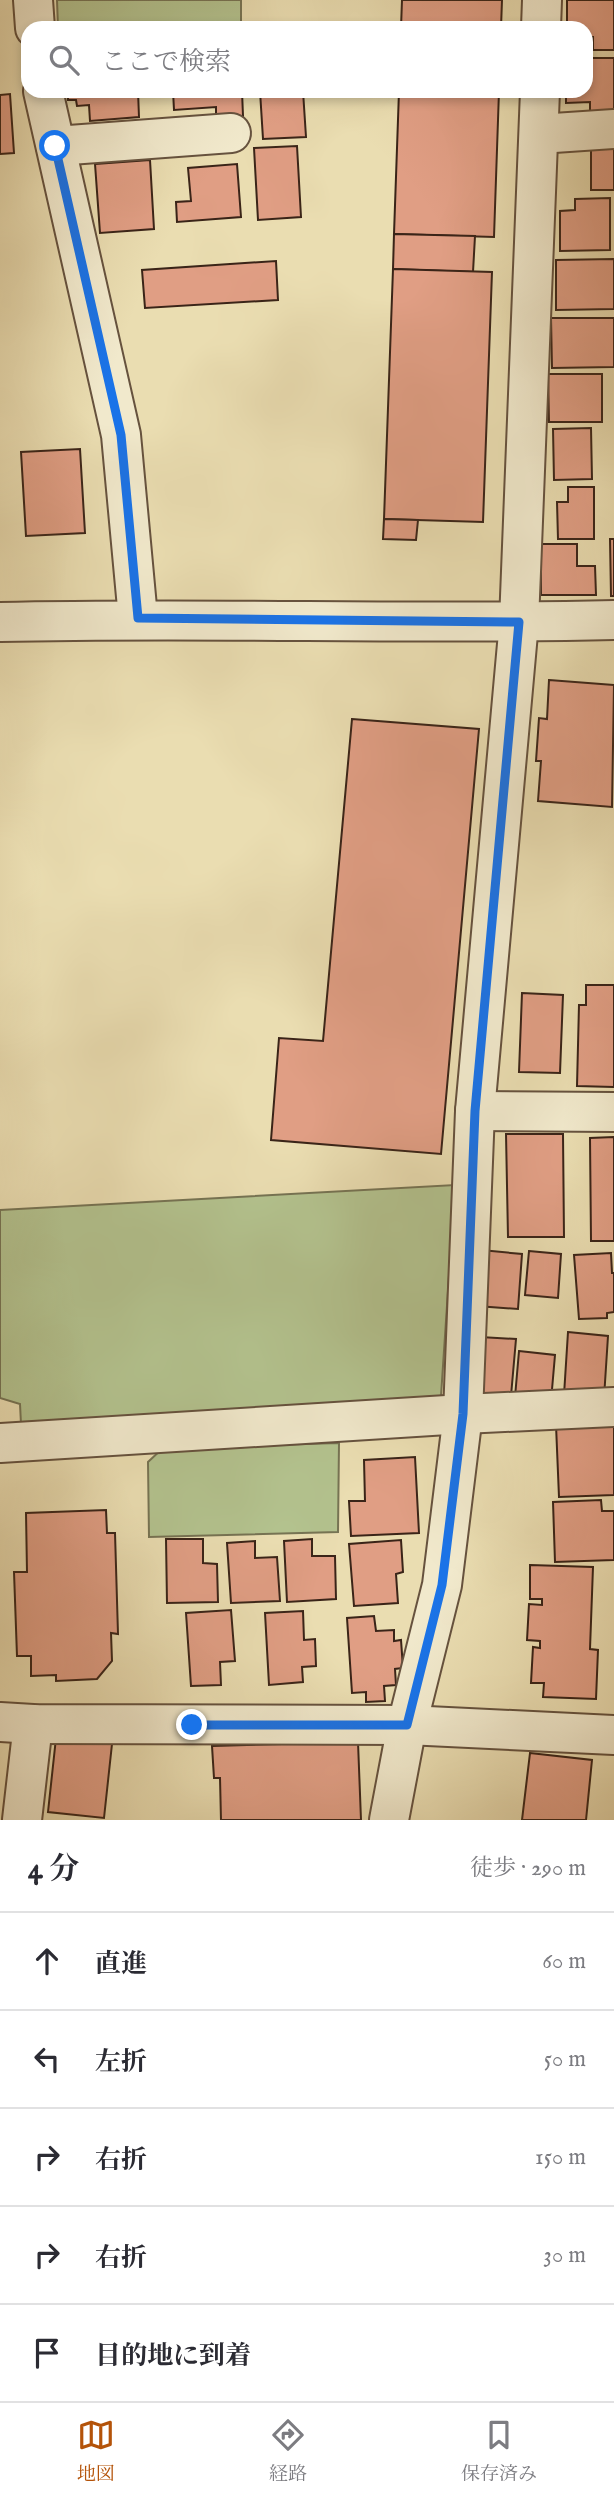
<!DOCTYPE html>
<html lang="ja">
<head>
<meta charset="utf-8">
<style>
  :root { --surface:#fff; --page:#f7f7f7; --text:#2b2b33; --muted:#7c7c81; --line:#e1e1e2; --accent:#b45309 }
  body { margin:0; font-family:"IM FELL English","Noto Serif JP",serif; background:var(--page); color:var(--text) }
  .stop { position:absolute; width:21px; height:21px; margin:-16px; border:5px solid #1a73e8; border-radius:50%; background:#fff }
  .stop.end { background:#1a73e8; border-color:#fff; box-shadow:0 2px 7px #0008 }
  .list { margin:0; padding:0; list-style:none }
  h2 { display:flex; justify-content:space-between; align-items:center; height:91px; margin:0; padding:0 28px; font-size:30px }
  h2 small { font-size:23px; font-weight:400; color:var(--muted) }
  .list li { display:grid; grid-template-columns:46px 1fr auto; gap:21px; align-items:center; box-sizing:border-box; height:98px; padding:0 28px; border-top:2px solid var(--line) }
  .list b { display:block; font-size:26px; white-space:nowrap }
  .list em { font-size:23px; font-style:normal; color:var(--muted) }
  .icon { flex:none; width:38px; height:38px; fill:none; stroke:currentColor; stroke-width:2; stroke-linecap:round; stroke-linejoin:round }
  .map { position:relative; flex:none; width:614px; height:1820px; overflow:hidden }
  .search { position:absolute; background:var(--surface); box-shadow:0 4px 10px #0003; left:21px; right:21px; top:21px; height:77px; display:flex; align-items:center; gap:18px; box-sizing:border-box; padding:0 24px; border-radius:21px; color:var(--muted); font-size:26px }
  .sheet { height:581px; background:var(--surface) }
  nav { display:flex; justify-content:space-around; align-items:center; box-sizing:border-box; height:98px; border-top:2px solid var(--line); background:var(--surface); font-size:19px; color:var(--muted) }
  nav a { display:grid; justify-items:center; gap:4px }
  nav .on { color:var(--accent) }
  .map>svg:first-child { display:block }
  .green { fill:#b3c28e; stroke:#767353; stroke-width:2 }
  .building { fill:#e09e84; stroke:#3a2418; stroke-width:2 }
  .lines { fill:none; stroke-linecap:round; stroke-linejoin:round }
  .minor-casing { stroke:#66523e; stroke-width:42 }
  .minor { stroke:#f1e9cc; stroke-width:38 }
  .route { stroke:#1a73e8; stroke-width:9 }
</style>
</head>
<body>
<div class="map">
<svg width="614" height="1820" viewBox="0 0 614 1820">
  <rect width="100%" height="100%" fill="#eaddb1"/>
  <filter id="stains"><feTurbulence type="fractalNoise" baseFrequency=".00286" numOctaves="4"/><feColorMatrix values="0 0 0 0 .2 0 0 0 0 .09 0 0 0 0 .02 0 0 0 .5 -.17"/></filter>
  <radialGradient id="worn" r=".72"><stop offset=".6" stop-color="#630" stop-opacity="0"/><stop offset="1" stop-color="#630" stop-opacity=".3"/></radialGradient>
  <g class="green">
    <polygon points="57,0 241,0 241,28 58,28"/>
    <polygon points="455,1185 441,1396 21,1424 20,1404 0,1398 0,1210"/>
    <polygon points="339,1443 338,1532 149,1537 148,1462 163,1448"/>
  </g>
  <g class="building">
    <polygon points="402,0 502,0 501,28 401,28"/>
    <polygon points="567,0 614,0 614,50 593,50 593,37 586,37 586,28 567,28"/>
    <polygon points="586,58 614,58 614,116 590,116 590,102 566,103 566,91 586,91"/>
    <polygon points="68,91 138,91 139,117 90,121 89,105 77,106 76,100 68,100"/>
    <polygon points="173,91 242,91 243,116 216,117 216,107 174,110"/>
    <polygon points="260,91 303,91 306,137 263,139"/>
    <polygon points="399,91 499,91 494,237 394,234"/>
    <polygon points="10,94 14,153 0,154 0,95"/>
    <rect x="591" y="138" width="23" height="52"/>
    <polygon points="297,146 301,217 258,220 254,148"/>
    <polygon points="150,160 154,229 100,233 95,164"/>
    <polygon points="237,164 241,217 177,222 176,202 191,201 188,168"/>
    <polygon points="610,198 610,250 560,251 560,211 575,210 575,199"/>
    <polygon points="394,234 475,236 473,272 393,269"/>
    <polygon points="614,259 614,309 556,310 556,260"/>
    <polygon points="276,261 278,300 145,308 142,270"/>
    <polygon points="393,269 492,272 483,522 384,519"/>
    <polygon points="551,318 614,318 614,367 552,368"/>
    <polygon points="548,374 602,374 602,422 549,422"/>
    <polygon points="591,428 592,479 554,480 553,429"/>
    <polygon points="80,449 85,533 26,536 21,452"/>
    <polygon points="568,487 594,487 594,539 558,539 557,502 568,502"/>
    <polygon points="384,519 418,520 416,540 383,539"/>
    <polygon points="610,539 614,539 614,596 611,596"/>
    <polygon points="541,544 577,544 577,566 595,566 596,595 541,595"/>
    <polygon points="549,680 614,685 612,807 538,801 541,761 536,761 539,718 547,719"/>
    <polygon points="352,719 479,729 441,1154 271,1140 279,1038 323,1041"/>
    <polygon points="586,985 614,985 614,1087 577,1086 579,1005 586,1005"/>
    <polygon points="522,993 563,995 560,1073 519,1072"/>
    <polygon points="506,1134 563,1134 564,1237 508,1237"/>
    <polygon points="614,1137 614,1241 591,1241 590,1138"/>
    <polygon points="481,1250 522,1254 518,1309 477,1306"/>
    <polygon points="529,1251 561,1254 558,1298 525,1295"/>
    <polygon points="611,1253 612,1273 614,1273 614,1312 607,1313 607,1318 579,1319 574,1255"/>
    <polygon points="568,1332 608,1336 604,1398 564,1395"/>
    <polygon points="480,1337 516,1339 511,1396 475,1393"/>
    <polygon points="519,1351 555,1355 551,1401 515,1397"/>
    <polygon points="614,1423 614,1495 559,1497 556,1425"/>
    <polygon points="415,1457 419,1533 351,1536 349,1501 365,1501 364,1460"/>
    <polygon points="601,1500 602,1511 614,1511 614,1560 555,1562 553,1502"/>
    <polygon points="106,1510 107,1533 115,1533 118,1634 111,1633 112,1661 97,1679 56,1681 56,1675 31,1676 31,1656 17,1656 14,1572 27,1572 26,1513"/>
    <polygon points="166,1539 203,1539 203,1563 217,1564 218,1602 167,1603"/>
    <polygon points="312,1539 312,1556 335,1556 336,1599 287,1602 284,1541"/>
    <polygon points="401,1540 403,1572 396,1574 398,1603 354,1606 349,1544"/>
    <polygon points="255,1541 255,1558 277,1557 280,1601 231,1603 227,1543"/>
    <polygon points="530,1565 593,1567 590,1649 598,1650 596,1699 543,1697 544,1683 531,1683 533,1647 540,1648 540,1641 527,1640 529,1604 542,1605 542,1599 530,1599"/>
    <polygon points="231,1610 235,1661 220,1662 221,1685 191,1686 186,1613"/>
    <polygon points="303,1611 304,1640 315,1639 316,1666 302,1667 303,1682 269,1685 265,1613"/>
    <polygon points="374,1616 376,1631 394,1630 394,1641 401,1640 403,1668 395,1669 396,1685 384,1686 385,1701 366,1702 366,1692 352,1693 347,1618"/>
    <polygon points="56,1738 112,1744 104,1818 48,1812"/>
    <polygon points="358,1742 361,1820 221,1820 220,1778 214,1778 212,1746"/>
    <polygon points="530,1753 592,1760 586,1820 522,1820"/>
  </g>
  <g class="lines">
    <g class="minor-casing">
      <g id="minor">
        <polyline points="33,0 35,28"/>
        <polyline points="541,28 542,0"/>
        <polyline points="43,91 121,435 138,618"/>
        <polyline points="539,134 614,129"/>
        <polyline points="56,146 231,133"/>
        <path d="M0 622C205 617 409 625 614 620"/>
        <polyline points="475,1111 614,1112"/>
        <polyline points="0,1443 463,1414 614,1407"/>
        <polyline points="0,1722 33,1724 407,1725 614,1735"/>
        <polyline points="22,1820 33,1724"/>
        <polyline points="389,1820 407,1725 442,1585 463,1414 475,1111 519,622 540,91"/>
      </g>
    </g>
    <use href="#minor" class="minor"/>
  </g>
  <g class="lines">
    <polyline class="route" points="55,146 121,435 138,618 519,622 475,1111 463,1414 442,1585 407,1725 192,1725"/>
  </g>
  <rect width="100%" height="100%" filter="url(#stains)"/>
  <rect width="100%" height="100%" fill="url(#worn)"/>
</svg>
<div class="stop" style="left:55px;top:146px"></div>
<div class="stop end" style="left:192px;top:1725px"></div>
<div class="search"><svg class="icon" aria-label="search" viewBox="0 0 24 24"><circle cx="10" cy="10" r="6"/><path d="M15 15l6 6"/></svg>ここで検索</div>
</div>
<section class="sheet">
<h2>4 分<small>徒歩 · 290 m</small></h2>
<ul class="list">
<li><svg class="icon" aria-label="ahead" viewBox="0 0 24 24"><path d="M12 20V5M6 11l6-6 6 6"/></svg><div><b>直進</b></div><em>60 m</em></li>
<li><svg class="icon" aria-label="left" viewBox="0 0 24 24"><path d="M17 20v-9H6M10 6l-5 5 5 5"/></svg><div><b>左折</b></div><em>50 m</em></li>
<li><svg class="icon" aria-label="right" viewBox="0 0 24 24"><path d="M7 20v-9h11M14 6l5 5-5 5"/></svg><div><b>右折</b></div><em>150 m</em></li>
<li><svg class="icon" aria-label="right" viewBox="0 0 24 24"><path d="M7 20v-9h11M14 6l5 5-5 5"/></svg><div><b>右折</b></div><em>30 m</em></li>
<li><svg class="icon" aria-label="arrive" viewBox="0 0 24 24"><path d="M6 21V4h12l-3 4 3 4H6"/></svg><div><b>目的地に到着</b></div></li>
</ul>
</section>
<nav>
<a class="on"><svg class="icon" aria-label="map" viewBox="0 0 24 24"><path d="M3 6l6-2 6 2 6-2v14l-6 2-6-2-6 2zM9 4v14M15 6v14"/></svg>地図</a>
<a><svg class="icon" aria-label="directions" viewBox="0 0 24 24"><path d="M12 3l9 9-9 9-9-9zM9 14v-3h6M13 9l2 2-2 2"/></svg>経路</a>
<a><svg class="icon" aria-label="saved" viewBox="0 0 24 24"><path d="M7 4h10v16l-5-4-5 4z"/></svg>保存済み</a>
</nav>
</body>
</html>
